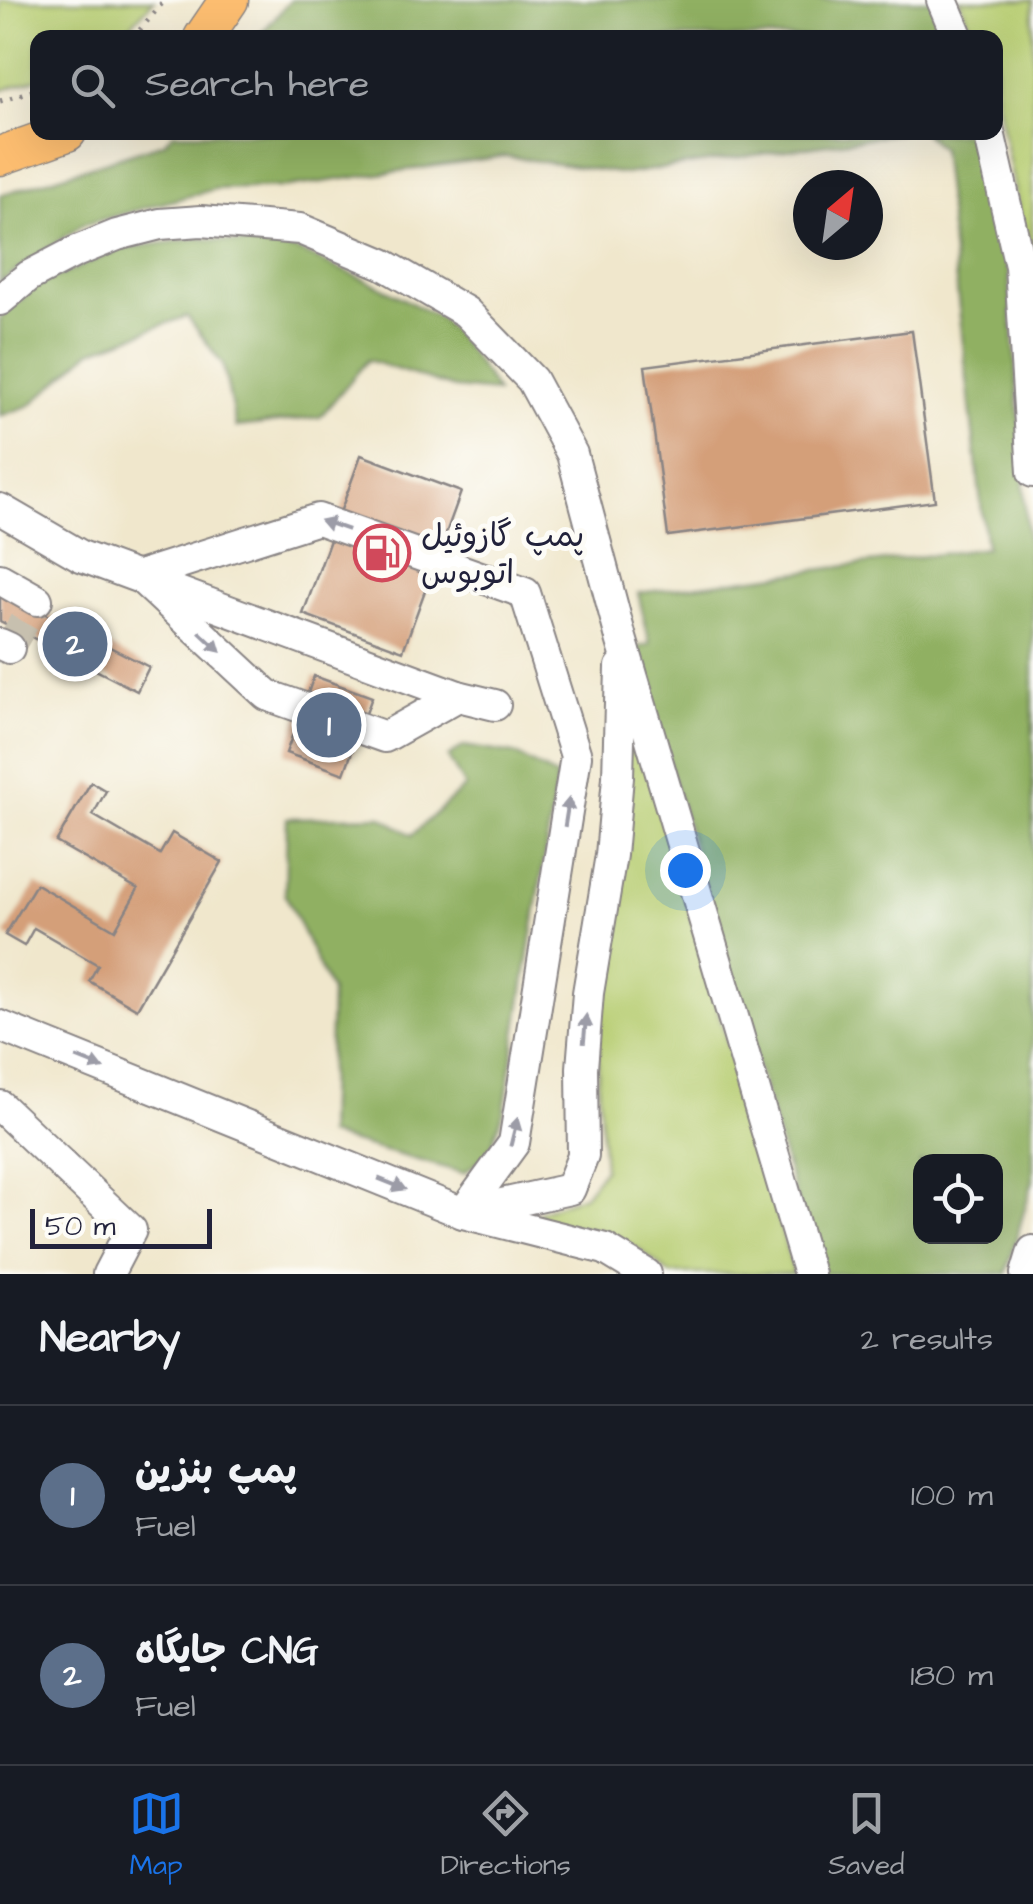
<!DOCTYPE html>
<html lang="en">
<head>
<meta charset="utf-8">
<style>
  :root { --surface:#171b24; --page:#20242c; --text:#f1f3f6; --muted:#9ea1a6; --line:#363941; --accent:#1a73e8 }
  body { margin:0; font-family:"Architects Daughter","Playpen Sans Arabic",sans-serif; background:var(--page); color:var(--text) }
  .controls { position:absolute; right:30px; bottom:30px; display:grid; overflow:hidden; border-radius:20px; box-shadow:0 10px 40px #0002 }
  .controls button { width:90px; height:90px; display:grid; place-items:center; padding:0; border:0; border-bottom:2px solid var(--line); background:var(--surface); color:var(--text); font:50px sans-serif }
  .compass { position:absolute; left:793px; top:170px; width:90px; height:90px; border-radius:50%; background:var(--surface); box-shadow:0 10px 40px #0002; rotate:29deg }
  .scale { position:absolute; left:30px; bottom:25px; width:182px; box-sizing:border-box; padding-left:10px; border:5px solid #22223b; border-top:0; font-size:28px; line-height:35px; white-space:nowrap; color:#22223b; -webkit-text-stroke:8px #fdfcf7; paint-order:stroke }
  .you { position:absolute; left:685px; top:870px; width:35px; height:35px; margin:-25px; border:8px solid #fff; border-radius:50%; background:#1a73e8; box-shadow:0 0 0 15px #1a73e833 }
  .badge { display:grid; place-items:center; width:65px; height:65px; border-radius:50%; background:var(--accent); color:#fff; font-size:32px; font-weight:700 }
  .pin { position:absolute; translate:-50% -50%; border:5px solid #fff; box-shadow:0 2px 10px #0006 }
  .list { margin:0; padding:0; list-style:none }
  h2 { display:flex; justify-content:space-between; align-items:center; height:130px; margin:0; padding:0 40px; font-size:42px }
  h2 small { font-size:32px; font-weight:400; color:var(--muted) }
  .list li { display:grid; grid-template-columns:65px 1fr auto; gap:30px; align-items:center; box-sizing:border-box; height:180px; padding:0 40px; border-top:2px solid var(--line) }
  .list b { display:block; font-size:38px; white-space:nowrap }
  .list p { margin:0; font-size:32px; white-space:nowrap; color:var(--muted) }
  .list em { font-size:32px; font-style:normal; color:var(--muted) }
  .icon { flex:none; width:55px; height:55px; fill:none; stroke:currentColor; stroke-width:2; stroke-linecap:round; stroke-linejoin:round }
  .map { position:relative; flex:none; width:1033px; height:1274px; overflow:hidden }
  .search { position:absolute; background:var(--surface); box-shadow:0 10px 40px #0002; left:30px; right:30px; top:30px; height:110px; display:flex; align-items:center; gap:25px; box-sizing:border-box; padding:0 35px; border-radius:20px; color:var(--muted); font-size:38px }
  .sheet { height:490px; background:var(--surface) }
  nav { display:flex; justify-content:space-around; align-items:center; box-sizing:border-box; height:140px; border-top:2px solid var(--line); background:var(--surface); font-size:28px; color:var(--muted) }
  nav a { display:grid; justify-items:center; gap:5px }
  nav .on { color:var(--accent) }
  .map>svg:first-child { display:block }
  .green { fill:#b6cc70; stroke:#6c7756; stroke-width:2.5 }
  .forest { fill:#90b062; stroke:#59694e; stroke-width:2.5; fill-rule:evenodd }
  .building { fill:#d49f79 }
  .lines { fill:none; stroke-linecap:round; stroke-linejoin:round }
  .minor-tunnel { stroke:#c7c0af; stroke-width:30; stroke-dasharray:30 15; stroke-linecap:butt }
  .minor-casing { stroke:#898484; stroke-width:34 }
  .major-casing { stroke:#898484; stroke-width:41 }
  .path { stroke:#898484; stroke-width:5; stroke-dasharray:2.5 8; stroke-linecap:butt }
  .minor { stroke:#fff; stroke-width:30 }
  .major { stroke:#fcbd6f; stroke-width:38 }
  .oneway { fill:#9c9ca7 }
  .labels { text-anchor:middle; stroke-width:10; stroke-linejoin:round; paint-order:stroke }
  .poi-label { font-size:32px; fill:#22223b; stroke:#fdfcf7; text-anchor:start }
</style>
</head>
<body>
<div class="map">
<svg width="1033" height="1274" viewBox="0 0 1033 1274">
  <rect width="100%" height="100%" fill="#fdfcf7"/>
  <filter id="ink" filterUnits="userSpaceOnUse"><feTurbulence type="fractalNoise" baseFrequency=".01" numOctaves="2"/><feDisplacementMap in="SourceGraphic" scale="20" xChannelSelector="R" yChannelSelector="G"/><feConvolveMatrix kernelMatrix="1 2 1 2 8 2 1 2 1" color-interpolation-filters="sRGB"/></filter>
  <filter id="wash" filterUnits="userSpaceOnUse"><feTurbulence type="fractalNoise" baseFrequency=".0048" numOctaves="4" result="noise"/><feDisplacementMap in="SourceGraphic" scale="40" xChannelSelector="R" yChannelSelector="G"/><feGaussianBlur stdDeviation="2.25" result="paint"/><feColorMatrix in="noise" values="0 0 0 0 0 0 0 0 0 0 0 0 0 0 0 0 0 1.4 0 .05"/><feComposite in="paint" operator="in"/></filter>
  <g filter="url(#wash)">
    <rect width="100%" height="100%" fill="#f0e7cc"/>
    <g class="green">
      <polygon points="0,0 154,0 120,37 38,38 37,79 0,91"/>
      <polygon points="959,0 1033,0 1033,305 1031,272 996,97 996,38 975,37"/>
      <polygon points="631,709 794,1274 670,1274 639,1249 602,1231 536,1221 541,1211 584,1195 604,1169 598,1081 599,998"/>
    </g>
    <g class="forest">
      <polygon points="291,0 933,0 946,38 257,38"/>
      <polygon points="173,133 902,133 625,174 505,156 288,187 215,189 82,225 0,282 0,195 164,143"/>
      <path d="M924 133H976L1009 273 1033 617V1180L1006 1274H818L635 648 650 644 638 593 986 548 941 149ZM920 1162H996V1236H920Z"/>
      <polygon points="199,238 296,250 379,286 440,318 467,349 497,392 454,388 368,360 320,417 236,427 223,365 187,316 91,351 31,405 0,416 0,318 38,285 120,249"/>
      <polygon points="464,746 514,754 557,777 504,1111 489,1153 464,1173 327,1135 331,992 285,894 287,818 380,816 412,835 465,787 448,757"/>
    </g>
    <g id="blocks">
      <g class="building">
        <polygon points="912,331 935,501 668,536 645,366"/>
        <polygon points="361,455 461,492 403,651 303,614"/>
        <polygon points="0,591 149,667 137,691 0,621"/>
        <polygon points="314,676 372,697 344,774 286,753"/>
        <polygon points="91,782 106,791 93,815 160,854 172,833 222,862 137,1009 89,981 98,965 34,928 24,946 5,935 36,884 115,930 138,889 56,842"/>
      </g>
    </g>
  </g>
  <g filter="url(#ink)">
    <use href="#blocks" fill-opacity="0" stroke="#898484" stroke-width="2.5"/>
    <g class="lines">
      <polyline class="minor-tunnel" points="9,648 37,600"/>
      <g class="minor-casing">
        <g id="minor">
          <polyline points="942,0 958,38"/>
          <polyline points="989,132 1020,266 1033,472"/>
          <polyline points="0,300 29,276 75,252 117,235 160,224 201,221 300,229 383,264 466,312 532,380 572,454 621,638 809,1274"/>
          <polyline points="0,509 81,556 458,696 495,705"/>
          <polyline points="0,579 37,600"/>
          <polyline points="0,644 9,648"/>
          <polyline points="458,696 385,737 267,695 139,576 318,519 525,593 576,756 514,1143 463,1213"/>
          <polyline points="0,1026 463,1213 605,1249 646,1274"/>
          <polyline points="0,1106 131,1230 108,1274"/>
          <polyline points="470,1211 570,1189 583,1156 582,1068 588,993 611,855 618,777 621,667"/>
          <polyline points="1026,1274 1033,1251"/>
        </g>
      </g>
      <g class="major-casing">
        <g id="major">
          <polyline points="203,38 229,0"/>
          <polyline points="0,156 67,132"/>
        </g>
      </g>
      <g class="path">
        <polyline points="133,38 165,0"/>
        <polyline points="0,101 38,89"/>
      </g>
      <use href="#minor" class="minor"/>
      <use href="#major" class="major"/>
    </g>
    <defs><path id="oneway-solid" d="M-6-.8H1V-3.2L6.5 0L1 3.2V.8H-6Z" transform="scale(2.5)"/></defs>
    <g class="oneway">
      <use href="#oneway-solid" transform="translate(334 525) rotate(-161)"/>
      <use href="#oneway-solid" transform="translate(210 642) rotate(43)"/>
      <use href="#oneway-solid" transform="translate(567 812) rotate(-81)"/>
      <use href="#oneway-solid" transform="translate(585 1029) rotate(-85)"/>
      <use href="#oneway-solid" transform="translate(90 1063) rotate(22)"/>
      <use href="#oneway-solid" transform="translate(514 1132) rotate(-76)"/>
      <use href="#oneway-solid" transform="translate(392 1184) rotate(22)"/>
    </g>
  </g>
  <defs>
    <g id="fuel-ring" transform="scale(2.875)"><circle r="9.5" fill="#fdfcf7" stroke="#d1495b" stroke-width="1.5"/><path d="M-5.5-6h7V0h2V4h1.3V-2.5L3-4.5l.8-.8L6-3V5H2.5V1h-1V6h-7ZM-4.2-4.7v3.2H.2V-4.7Z" fill="#d1495b"/></g>
  </defs>
  <g fill-rule="evenodd">
    <use href="#fuel-ring" x="382" y="553"/>
  </g>
  <g class="labels">
    <g class="poi-label">
      <text x="421" y="546">پمپ گازوئیل<tspan x="421" dy="37">اتوبوس</tspan></text>
    </g>
  </g>
</svg>
<div class="controls">
<button><svg class="icon" aria-label="locate" viewBox="0 0 24 24"><circle cx="12" cy="12" r="6"/><path d="M12 2v4M12 18v4M2 12h4M18 12h4"/></svg></button>
</div>
<svg class="compass" viewBox="-18 -18 36 36"><path d="M0-13l5 13h-10z" fill="#e53935"/><path d="M0 13l5-13h-10z" fill="#9ea1a6"/></svg>
<div class="scale">50 m</div>
<div class="you"></div>
<div class="pin badge" style="left:329px;top:725px;background:#5c6f8a">1</div>
<div class="pin badge" style="left:75px;top:644px;background:#5c6f8a">2</div>
<div class="search"><svg class="icon" aria-label="search" viewBox="0 0 24 24"><circle cx="10" cy="10" r="6"/><path d="M15 15l6 6"/></svg>Search here</div>
</div>
<section class="sheet">
<h2>Nearby<small>2 results</small></h2>
<ul class="list">
<li><span class="badge" style="background:#5c6f8a">1</span><div><b>پمپ بنزین</b><p>Fuel</p></div><em>100 m</em></li>
<li><span class="badge" style="background:#5c6f8a">2</span><div><b>جایگاه CNG</b><p>Fuel</p></div><em>180 m</em></li>
</ul>
</section>
<nav>
<a class="on"><svg class="icon" aria-label="map" viewBox="0 0 24 24"><path d="M3 6l6-2 6 2 6-2v14l-6 2-6-2-6 2zM9 4v14M15 6v14"/></svg>Map</a>
<a><svg class="icon" aria-label="directions" viewBox="0 0 24 24"><path d="M12 3l9 9-9 9-9-9zM9 14v-3h6M13 9l2 2-2 2"/></svg>Directions</a>
<a><svg class="icon" aria-label="saved" viewBox="0 0 24 24"><path d="M7 4h10v16l-5-4-5 4z"/></svg>Saved</a>
</nav>
</body>
</html>
